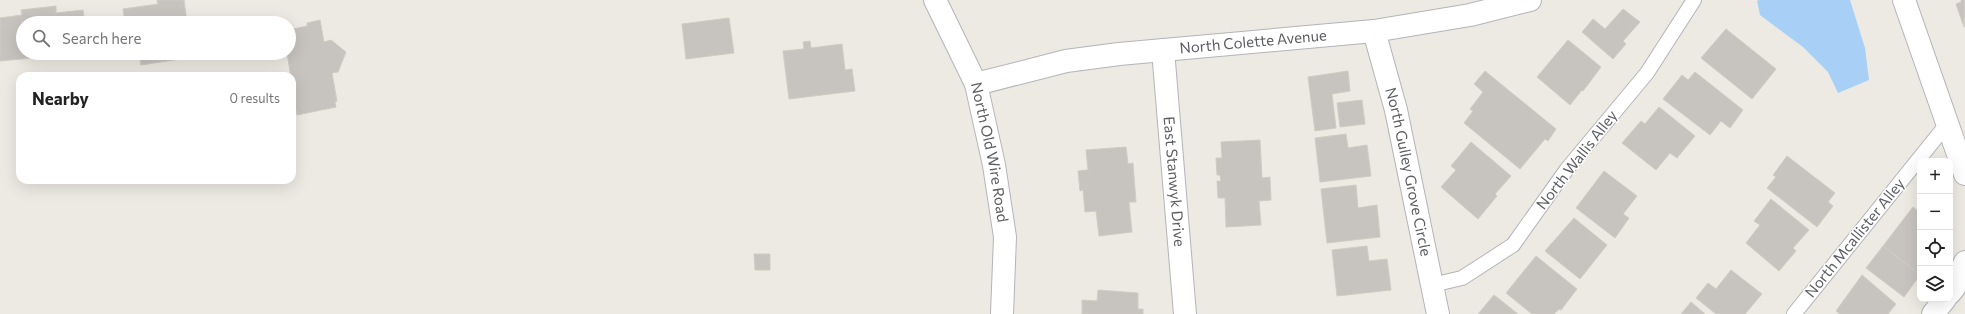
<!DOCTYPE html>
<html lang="en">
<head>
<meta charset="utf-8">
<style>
  :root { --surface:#fff; --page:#f2f2f2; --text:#222; --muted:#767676; --line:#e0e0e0 }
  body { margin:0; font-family:Commissioner,sans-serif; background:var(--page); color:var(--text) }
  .controls { position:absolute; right:12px; bottom:12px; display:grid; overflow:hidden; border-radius:8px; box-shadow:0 4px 16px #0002 }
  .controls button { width:36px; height:36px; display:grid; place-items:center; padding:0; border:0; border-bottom:1px solid var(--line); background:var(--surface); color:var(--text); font:20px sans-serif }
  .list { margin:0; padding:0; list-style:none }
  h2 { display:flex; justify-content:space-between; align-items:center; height:52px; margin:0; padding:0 16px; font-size:17px }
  h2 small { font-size:13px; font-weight:400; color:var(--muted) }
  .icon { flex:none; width:22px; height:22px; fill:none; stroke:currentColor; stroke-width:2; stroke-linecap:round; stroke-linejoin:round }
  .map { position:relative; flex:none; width:1965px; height:314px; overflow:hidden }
  .search { position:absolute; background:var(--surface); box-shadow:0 4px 16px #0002; left:16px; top:16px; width:280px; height:44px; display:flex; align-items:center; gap:10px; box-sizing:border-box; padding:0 14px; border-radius:22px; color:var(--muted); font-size:15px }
  .panel { position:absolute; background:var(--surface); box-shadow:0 4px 16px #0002; left:16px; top:72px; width:280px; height:112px; border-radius:12px }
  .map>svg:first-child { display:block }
  .water { fill:#a8d0f6 }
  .building { fill:#c7c4c0; stroke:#d0ccc1 }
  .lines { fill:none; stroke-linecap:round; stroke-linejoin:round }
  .service-casing { stroke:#b3b4b8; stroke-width:16 }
  .minor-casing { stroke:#b3b4b8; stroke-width:24 }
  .tertiary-casing { stroke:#b3b4b8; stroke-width:24 }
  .service { stroke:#fff; stroke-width:14 }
  .minor { stroke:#fff; stroke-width:22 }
  .tertiary { stroke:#fff; stroke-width:22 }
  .labels { text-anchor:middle; stroke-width:3; stroke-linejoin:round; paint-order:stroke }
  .street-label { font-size:15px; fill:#5b5d62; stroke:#fff }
</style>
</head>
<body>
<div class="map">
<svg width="1965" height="314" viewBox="0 0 1965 314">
  <rect width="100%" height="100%" fill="#eceae2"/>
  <polygon class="water" points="1759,0 1850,0 1865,48 1869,80 1838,93 1828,72 1803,47 1760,15 1757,1"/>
  <g class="building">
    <polygon points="157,0 184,0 187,23 125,23 123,9 158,4"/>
    <polygon points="1961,0 1965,0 1964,27 1956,4 1961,2"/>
    <polygon points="56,6 56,13 83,10 85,23 23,23 23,53 47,53 32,55 32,58 0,61 0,18 22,15 21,10"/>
    <polygon points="1623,9 1640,22 1623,41 1626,44 1613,59 1582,32 1593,19 1605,29"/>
    <polygon points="729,18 734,53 686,59 682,24"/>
    <polygon points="320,20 324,42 331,40 346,52 338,72 332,73 337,101 335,102 336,107 297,115 287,53 289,53 289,30 307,26 307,23"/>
    <polygon points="1726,29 1776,69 1752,99 1701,58"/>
    <polygon points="1568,40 1601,67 1583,91 1582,90 1570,105 1537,77"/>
    <polygon points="810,41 811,48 842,44 845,70 852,69 855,91 789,99 783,51 804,49 803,42"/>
    <polygon points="139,53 207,53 207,55 141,65"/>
    <polygon points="1348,71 1350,91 1332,94 1336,128 1315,131 1308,77"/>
    <polygon points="1485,71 1556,129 1548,141 1545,139 1520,169 1464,123 1473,111 1470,109 1483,92 1474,84"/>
    <polygon points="1695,72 1743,110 1730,128 1721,121 1710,135 1663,99 1682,75 1688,80"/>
    <polygon points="1362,100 1365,124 1340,127 1337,103"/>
    <polygon points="1659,107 1695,136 1677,158 1670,153 1656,170 1622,143 1641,121 1645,124"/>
    <polygon points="1346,134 1348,148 1367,145 1371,176 1320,182 1315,138"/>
    <polygon points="1260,140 1262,178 1270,177 1271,200 1259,201 1261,225 1226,227 1225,198 1218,198 1217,181 1221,181 1220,175 1217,175 1216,158 1222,158 1221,142"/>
    <polygon points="1471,142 1511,176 1495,194 1497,196 1478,219 1441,187 1456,170 1451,166"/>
    <polygon points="1126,147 1128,164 1133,163 1136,202 1129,202 1132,232 1099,236 1096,211 1085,212 1083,190 1080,191 1078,171 1088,170 1086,150"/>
    <polygon points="1787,156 1835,193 1828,202 1833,206 1817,227 1767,188 1776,177 1773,175"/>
    <polygon points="1604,171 1637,196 1623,214 1629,218 1615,238 1576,208"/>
    <polygon points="1356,185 1358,208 1377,205 1380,237 1327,243 1321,189"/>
    <polygon points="1771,199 1809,230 1793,248 1796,251 1779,271 1746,243 1760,225 1754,221"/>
    <polygon points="1913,207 1920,213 1920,275 1883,246"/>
    <polygon points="1574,218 1607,245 1580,279 1545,251"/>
    <polygon points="1367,246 1369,261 1387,259 1391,290 1337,296 1332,250"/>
    <polygon points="1883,246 1920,275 1904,297 1866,268"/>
    <polygon points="754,254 770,254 770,270 755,270"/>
    <polygon points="1536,256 1577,289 1561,310 1559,309 1554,314 1532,314 1506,293"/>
    <polygon points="1731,270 1762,294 1745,314 1716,314 1696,298 1708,283 1716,289"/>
    <polygon points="1862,275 1896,304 1888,314 1840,314 1836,311"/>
    <polygon points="1098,290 1138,293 1138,309 1143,309 1143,314 1082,314 1082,300 1097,301"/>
    <polygon points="1494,295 1518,314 1478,314"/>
    <polygon points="1691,302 1705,314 1681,314"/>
  </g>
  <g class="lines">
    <g class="service-casing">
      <g id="service">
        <polyline points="1432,285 1462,278 1513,245 1567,169 1647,73 1694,0"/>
        <polyline points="1794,314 1947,124"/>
      </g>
    </g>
    <g class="minor-casing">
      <g id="minor">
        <polyline points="1904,0 1965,174"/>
        <path id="s1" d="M1374 31 1396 110 1438 314"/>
        <path id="s2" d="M1163 50 1185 314"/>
        <path id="s3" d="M976 84 1066 61 1119 54 1374 31 1470 15 1530 0"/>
        <polyline points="1950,293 1954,288 1965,262"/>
        <polyline points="1933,314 1945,299"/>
      </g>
    </g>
    <g class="tertiary-casing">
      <g id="tertiary">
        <path id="s4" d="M935 0 976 84 994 165 1005 237 1002 314"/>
      </g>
    </g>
    <use href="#service" class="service"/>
    <use href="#minor" class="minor"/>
    <use href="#tertiary" class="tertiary"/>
  </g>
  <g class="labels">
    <g class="street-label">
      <text dy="5" stroke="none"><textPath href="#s3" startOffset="281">North Colette Avenue</textPath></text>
      <text dy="5" stroke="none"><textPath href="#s4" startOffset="163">North Old Wire Road</textPath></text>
      <text transform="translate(1577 160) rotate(-52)" y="5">North Wallis Alley</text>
      <text dy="5" stroke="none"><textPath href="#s1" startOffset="145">North Gulley Grove Circle</textPath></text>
      <text dy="5" stroke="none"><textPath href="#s2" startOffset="132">East Stanwyk Drive</textPath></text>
      <text transform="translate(1855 238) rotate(-51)" y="5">North Mcallister Alley</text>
    </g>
  </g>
</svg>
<div class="controls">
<button>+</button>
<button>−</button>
<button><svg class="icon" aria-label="locate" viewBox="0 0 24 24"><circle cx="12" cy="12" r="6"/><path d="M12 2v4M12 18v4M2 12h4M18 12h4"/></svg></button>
<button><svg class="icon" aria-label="layers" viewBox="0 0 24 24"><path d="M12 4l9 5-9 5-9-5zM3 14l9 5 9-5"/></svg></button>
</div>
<div class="search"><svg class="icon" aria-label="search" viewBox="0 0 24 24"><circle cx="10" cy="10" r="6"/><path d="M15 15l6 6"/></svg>Search here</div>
<section class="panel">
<h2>Nearby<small>0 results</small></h2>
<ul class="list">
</ul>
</section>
</div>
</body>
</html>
